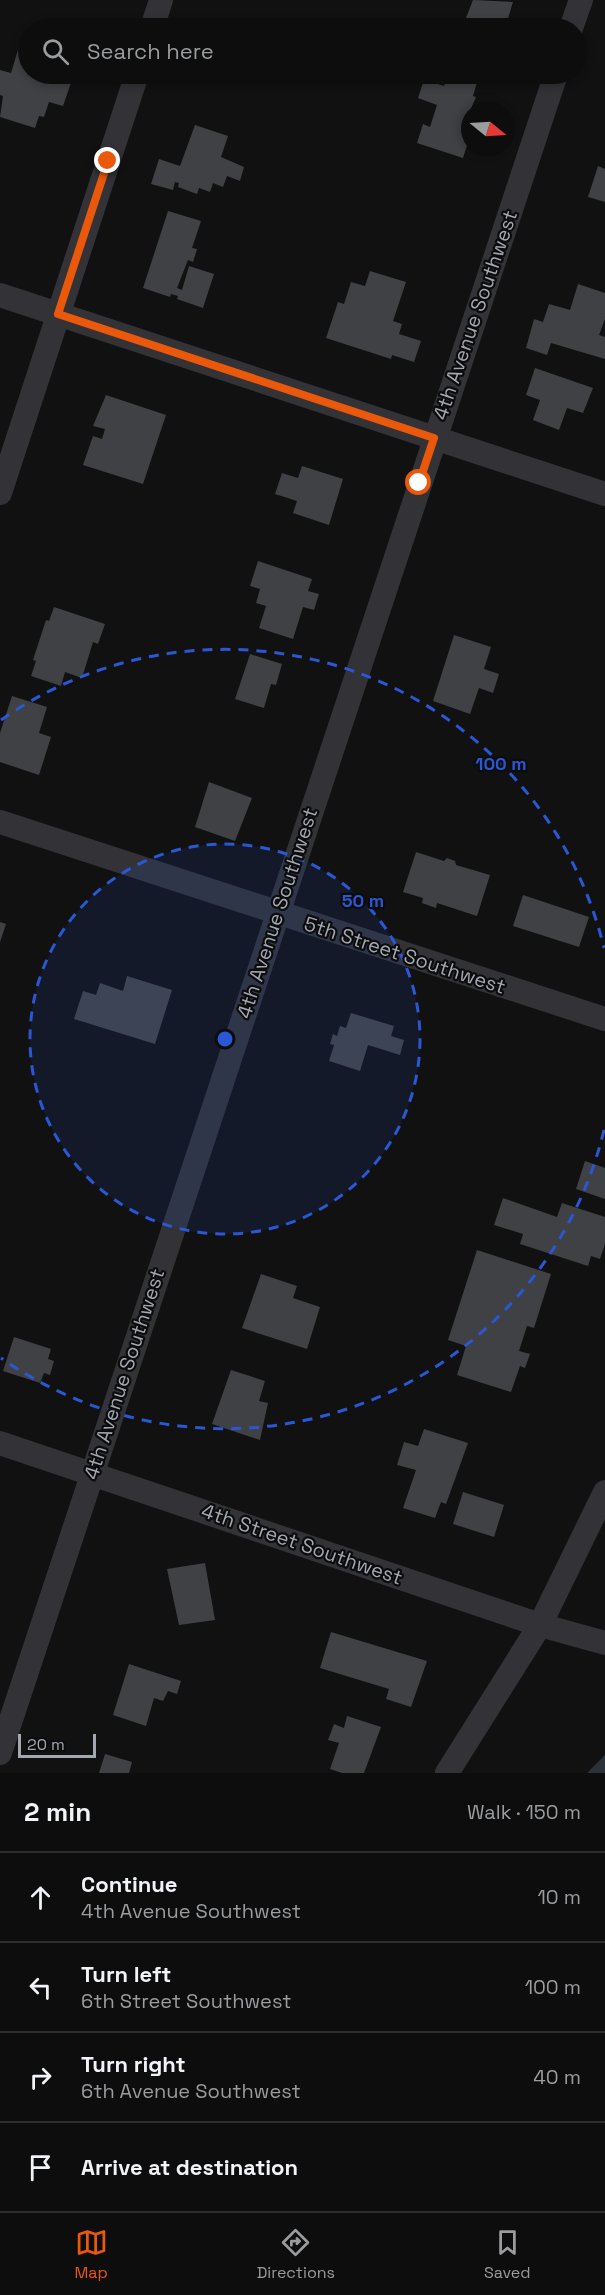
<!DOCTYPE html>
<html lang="en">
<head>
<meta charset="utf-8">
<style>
  :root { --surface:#0d0d0e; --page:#1b1b1c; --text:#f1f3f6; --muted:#9a9c9e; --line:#2d2d2e; --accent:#ea580c }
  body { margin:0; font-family:"Space Grotesk",sans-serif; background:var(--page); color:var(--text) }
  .compass { position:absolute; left:461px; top:102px; width:54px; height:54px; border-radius:50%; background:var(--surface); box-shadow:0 3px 9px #0003; rotate:108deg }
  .scale { position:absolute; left:18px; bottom:15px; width:78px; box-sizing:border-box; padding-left:6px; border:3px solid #a2a7b2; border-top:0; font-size:16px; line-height:21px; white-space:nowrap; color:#a2a7b2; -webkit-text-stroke:4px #0c0c0d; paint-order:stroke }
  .stop { position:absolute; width:18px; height:18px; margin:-14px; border:4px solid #ea580c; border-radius:50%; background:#fff }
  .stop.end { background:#ea580c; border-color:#fff; box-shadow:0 2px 6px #0008 }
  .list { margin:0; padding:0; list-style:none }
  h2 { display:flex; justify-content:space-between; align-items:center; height:78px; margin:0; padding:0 24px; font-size:26px }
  h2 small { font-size:20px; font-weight:400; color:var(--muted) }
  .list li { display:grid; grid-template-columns:39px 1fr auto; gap:18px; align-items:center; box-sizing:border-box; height:90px; padding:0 24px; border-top:2px solid var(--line) }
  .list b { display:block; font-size:22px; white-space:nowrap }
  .list p { margin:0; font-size:20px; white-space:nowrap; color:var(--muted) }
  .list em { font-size:20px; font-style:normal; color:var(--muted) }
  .icon { flex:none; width:33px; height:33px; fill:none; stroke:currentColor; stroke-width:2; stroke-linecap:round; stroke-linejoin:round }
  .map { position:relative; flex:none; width:605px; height:1773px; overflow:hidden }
  .search { position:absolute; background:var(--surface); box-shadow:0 3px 9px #0003; left:18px; right:18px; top:18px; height:66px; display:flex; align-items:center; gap:15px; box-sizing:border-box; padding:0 21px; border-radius:33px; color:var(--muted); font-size:22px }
  .sheet { height:438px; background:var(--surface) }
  nav { display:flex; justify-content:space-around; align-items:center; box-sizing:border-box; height:84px; border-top:2px solid var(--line); background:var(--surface); font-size:16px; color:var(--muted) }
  nav a { display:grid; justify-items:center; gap:3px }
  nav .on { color:var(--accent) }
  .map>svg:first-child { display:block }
  .water { fill:#2b333a }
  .building { fill:#404145 }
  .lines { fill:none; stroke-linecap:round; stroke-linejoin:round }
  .street { stroke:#323237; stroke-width:24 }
  .route { stroke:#ea580c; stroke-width:8 }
  .ring { fill:none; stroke:#2a57d4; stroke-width:3; stroke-dasharray:10 8 }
  .labels { text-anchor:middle; stroke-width:4.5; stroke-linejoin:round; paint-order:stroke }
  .street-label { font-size:20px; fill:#a2a7b2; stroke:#0c0c0d }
  .centre { fill:#2a57d4; stroke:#0c0c0d; stroke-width:3 }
  .ring-label { font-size:18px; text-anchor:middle; font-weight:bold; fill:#2a57d4; stroke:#0c0c0d; stroke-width:4.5; stroke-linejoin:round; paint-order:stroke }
</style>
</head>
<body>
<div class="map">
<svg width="605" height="1773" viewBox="0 0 605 1773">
  <rect width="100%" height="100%" fill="#111112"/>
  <polygon class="water" points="605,1755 605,1773 588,1773 588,1772"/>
  <g class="building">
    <polygon points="473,0 513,2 505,28 462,28"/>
    <polygon points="20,43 28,45 28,74 60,74 73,77 63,106 49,102 44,117 39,116 35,128 0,117 3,96 0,95 0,70 11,73"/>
    <polygon points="448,74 478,79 473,96 476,97 470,111 470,136 464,134 463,137 469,139 463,158 417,143 423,124 430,127 437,105 418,98 424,80 444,86"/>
    <polygon points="195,125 228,136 221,157 244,167 240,181 227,176 223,187 213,183 210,192 199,188 197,194 178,187 179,183 175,182 173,190 151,184 159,159 180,166"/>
    <polygon points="598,166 605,169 605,202 588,197"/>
    <polygon points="168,211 201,221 192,248 197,249 193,262 188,260 177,288 182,290 189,266 214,274 203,308 177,299 178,296 171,294 170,297 143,288"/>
    <polygon points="370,271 406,282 393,321 402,324 399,334 421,341 414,362 392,355 391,359 326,338 338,302 344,304 351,282 365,286"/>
    <polygon points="578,284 605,293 605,319 599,335 605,337 605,359 551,343 547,355 526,348 534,319 543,322 549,304 570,310"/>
    <polygon points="535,368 593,388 583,413 567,408 559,430 533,420 540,400 526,395"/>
    <polygon points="106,395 166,415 143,484 83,465 93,436 102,439 105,429 93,426"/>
    <polygon points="302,466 343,479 329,525 293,513 297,501 275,494 282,473 298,478"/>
    <polygon points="258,561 312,579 308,591 319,594 314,610 303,607 293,639 259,628 266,606 256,603 260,589 250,586"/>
    <polygon points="54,607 105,624 98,644 93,642 82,678 65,672 61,686 31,676 36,661 33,660 46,620 49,621"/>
    <polygon points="454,635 491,647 484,669 499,674 493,693 479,688 470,714 433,701"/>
    <polygon points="250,654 282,664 276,685 271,684 264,708 235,699"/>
    <polygon points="12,696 47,707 39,733 51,737 39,775 0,762 0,733"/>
    <polygon points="209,782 252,798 235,841 195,827"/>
    <polygon points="416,852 444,861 447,858 455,861 456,865 490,875 477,916 437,903 436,908 422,903 423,898 403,892"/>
    <polygon points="523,895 589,917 579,947 513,926"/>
    <polygon points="0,922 6,924 0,942"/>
    <polygon points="127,976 172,990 155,1044 74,1019 83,991 96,995 100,983 123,991"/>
    <polygon points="351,1013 394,1026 391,1036 404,1040 400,1055 368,1045 360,1071 329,1061 334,1045 330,1044 333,1034 337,1036 340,1026 346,1028"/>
    <polygon points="585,1161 605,1168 605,1199 576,1189"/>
    <polygon points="503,1198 557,1217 562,1203 605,1217 605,1244 600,1259 591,1256 588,1266 520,1244 523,1234 494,1225"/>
    <polygon points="477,1250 551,1274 534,1328 527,1326 519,1351 530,1354 525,1368 520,1366 511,1392 457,1375 466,1346 448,1340"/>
    <polygon points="261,1274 297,1286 293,1298 320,1307 307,1349 242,1328"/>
    <polygon points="14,1337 51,1349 48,1359 54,1361 50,1375 44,1373 40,1383 3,1371"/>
    <polygon points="231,1370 265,1381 259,1401 268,1403 260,1440 212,1424"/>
    <polygon points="424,1429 468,1443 446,1504 441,1502 435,1518 403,1508 416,1470 397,1465 404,1442 418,1446"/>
    <polygon points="463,1492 504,1505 494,1537 453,1524"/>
    <polygon points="205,1563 215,1620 179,1625 167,1569"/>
    <polygon points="331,1632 427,1661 411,1707 386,1699 389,1689 320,1668"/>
    <polygon points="129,1664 181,1681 177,1694 168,1691 163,1701 154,1698 146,1726 113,1715"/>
    <polygon points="347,1716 381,1727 364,1773 342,1773 330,1769 339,1743 328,1740 334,1724 344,1728"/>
    <polygon points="105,1754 132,1762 129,1773 99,1773"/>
  </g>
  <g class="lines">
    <g class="street">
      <polyline points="152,28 161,0"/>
      <polyline points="571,28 581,0"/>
      <polyline points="0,295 605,494"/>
      <polyline points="0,493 137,74"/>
      <polyline points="0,822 605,1019"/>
      <polyline points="0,1443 540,1625 605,1643"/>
      <polyline points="0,1753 556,74"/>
      <polyline points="447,1773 540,1625 605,1492"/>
    </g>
  </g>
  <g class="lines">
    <polyline class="route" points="108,161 58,314 434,438 419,483"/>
  </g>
  <circle cx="225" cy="1039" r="195" fill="#2a57d4" fill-opacity=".12"/>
  <g class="ring">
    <circle cx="225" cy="1039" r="195"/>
    <path d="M604 1130A390 390 0 0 1 1 1358M1 720A390 390 0 0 1 604 948"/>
  </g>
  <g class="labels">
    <g class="street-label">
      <text transform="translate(475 315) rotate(-71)" y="7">4th Avenue Southwest</text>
      <text transform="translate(277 913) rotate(-72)" y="7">4th Avenue Southwest</text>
      <text transform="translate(405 955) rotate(18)" y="7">5th Street Southwest</text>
      <text transform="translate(124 1374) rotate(-72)" y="7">4th Avenue Southwest</text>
      <text transform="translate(302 1544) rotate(19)" y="7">4th Street Southwest</text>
    </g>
  </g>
  <circle cx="225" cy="1039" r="9" class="centre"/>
  <g class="ring-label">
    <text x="501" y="770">100 m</text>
    <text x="363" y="907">50 m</text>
  </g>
</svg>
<svg class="compass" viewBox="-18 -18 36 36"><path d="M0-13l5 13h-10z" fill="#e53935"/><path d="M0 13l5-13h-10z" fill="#9a9c9e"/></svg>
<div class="scale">20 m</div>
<div class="stop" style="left:419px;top:483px"></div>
<div class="stop end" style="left:108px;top:161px"></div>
<div class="search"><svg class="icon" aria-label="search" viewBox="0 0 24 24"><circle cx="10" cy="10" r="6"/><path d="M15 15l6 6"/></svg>Search here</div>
</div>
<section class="sheet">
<h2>2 min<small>Walk · 150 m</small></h2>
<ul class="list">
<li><svg class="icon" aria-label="ahead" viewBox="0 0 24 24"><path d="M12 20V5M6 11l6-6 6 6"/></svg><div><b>Continue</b><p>4th Avenue Southwest</p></div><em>10 m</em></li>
<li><svg class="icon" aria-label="left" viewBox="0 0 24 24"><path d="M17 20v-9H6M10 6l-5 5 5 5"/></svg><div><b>Turn left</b><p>6th Street Southwest</p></div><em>100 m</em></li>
<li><svg class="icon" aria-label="right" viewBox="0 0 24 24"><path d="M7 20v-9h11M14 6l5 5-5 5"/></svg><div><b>Turn right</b><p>6th Avenue Southwest</p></div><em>40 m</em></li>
<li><svg class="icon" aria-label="arrive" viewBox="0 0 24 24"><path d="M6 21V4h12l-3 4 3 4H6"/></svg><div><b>Arrive at destination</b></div></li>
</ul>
</section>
<nav>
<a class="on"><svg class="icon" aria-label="map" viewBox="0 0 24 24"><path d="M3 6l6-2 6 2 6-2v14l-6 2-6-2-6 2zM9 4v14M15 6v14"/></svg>Map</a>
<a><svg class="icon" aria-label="directions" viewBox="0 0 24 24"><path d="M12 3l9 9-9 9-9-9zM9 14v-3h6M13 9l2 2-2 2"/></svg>Directions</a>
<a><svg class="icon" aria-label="saved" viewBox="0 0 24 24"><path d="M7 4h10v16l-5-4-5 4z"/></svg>Saved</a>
</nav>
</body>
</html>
